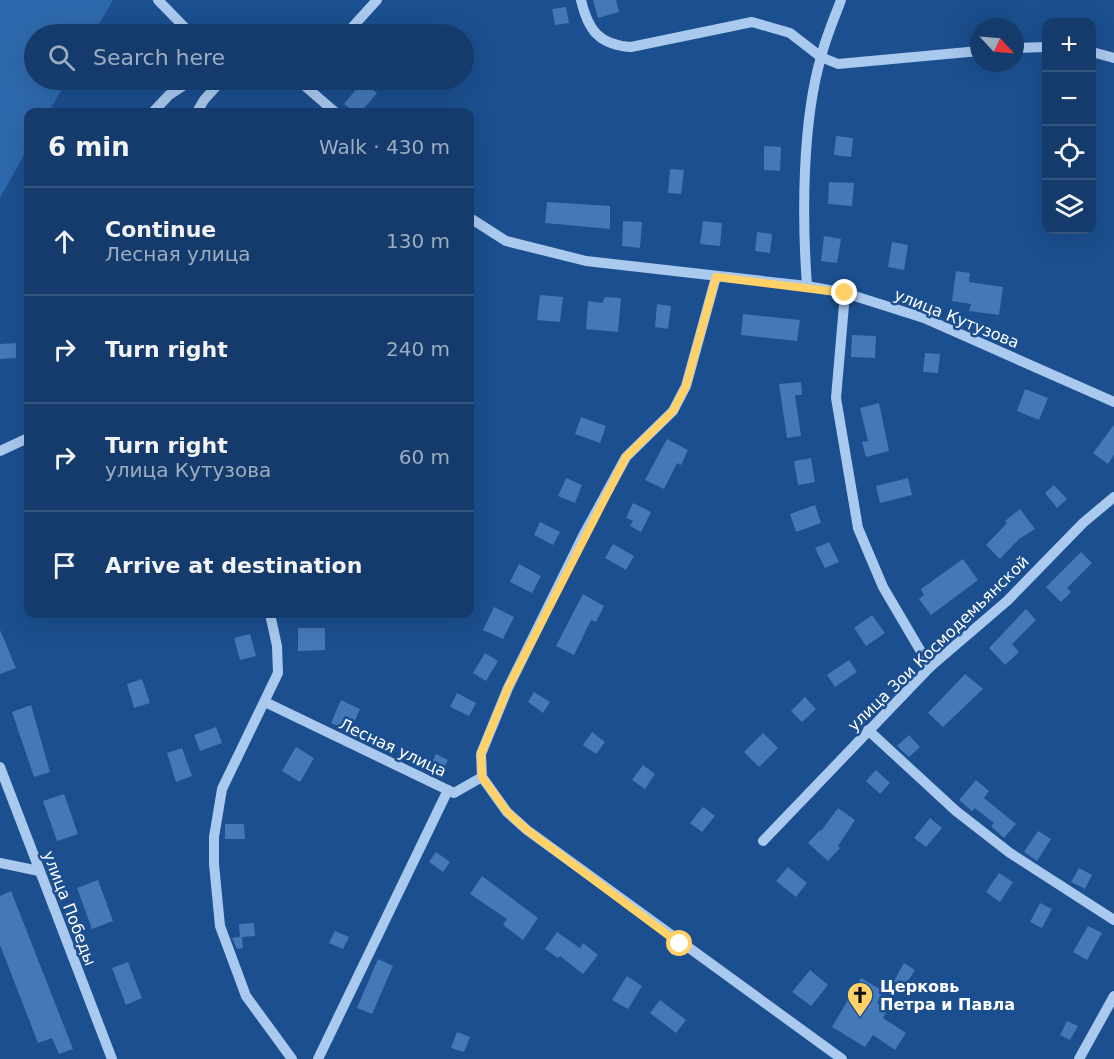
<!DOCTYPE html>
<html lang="en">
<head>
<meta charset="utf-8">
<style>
  :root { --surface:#143b6b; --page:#214673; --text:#f1f3f6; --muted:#9dadc1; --line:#33557e }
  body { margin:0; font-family:"DejaVu Sans",sans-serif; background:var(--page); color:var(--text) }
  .controls { position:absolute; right:18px; top:18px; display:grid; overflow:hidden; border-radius:12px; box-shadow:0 6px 24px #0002 }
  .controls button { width:54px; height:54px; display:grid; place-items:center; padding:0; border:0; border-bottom:2px solid var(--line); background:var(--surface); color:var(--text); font:30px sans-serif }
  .compass { position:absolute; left:970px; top:18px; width:54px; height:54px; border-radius:50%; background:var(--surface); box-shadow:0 6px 24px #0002; rotate:116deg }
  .stop { position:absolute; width:18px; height:18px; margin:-14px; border:4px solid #ffd166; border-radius:50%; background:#fff }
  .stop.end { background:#ffd166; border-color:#fff; box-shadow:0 2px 6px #0008 }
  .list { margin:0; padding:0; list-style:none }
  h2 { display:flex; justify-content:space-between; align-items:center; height:78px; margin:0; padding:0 24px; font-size:26px }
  h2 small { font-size:20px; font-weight:400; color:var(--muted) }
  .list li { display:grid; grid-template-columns:39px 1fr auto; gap:18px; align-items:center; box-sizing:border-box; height:108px; padding:0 24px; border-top:2px solid var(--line) }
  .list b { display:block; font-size:22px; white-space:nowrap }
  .list p { margin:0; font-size:20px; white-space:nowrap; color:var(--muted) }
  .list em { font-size:20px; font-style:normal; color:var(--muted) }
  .icon { flex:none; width:33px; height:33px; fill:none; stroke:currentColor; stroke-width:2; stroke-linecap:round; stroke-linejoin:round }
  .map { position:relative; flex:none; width:1114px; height:1059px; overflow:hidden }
  .search { position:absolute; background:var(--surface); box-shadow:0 6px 24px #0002; left:24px; top:24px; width:450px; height:66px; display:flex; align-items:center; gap:15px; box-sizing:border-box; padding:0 21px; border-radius:33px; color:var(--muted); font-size:22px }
  .panel { position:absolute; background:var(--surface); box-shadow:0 6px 24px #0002; left:24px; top:108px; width:450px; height:510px; border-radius:12px }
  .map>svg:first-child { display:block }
  .green { fill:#2e69ad }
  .building { fill:#4478b7 }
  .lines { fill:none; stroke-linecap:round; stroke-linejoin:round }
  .minor { stroke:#a9c9ee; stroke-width:10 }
  .route { stroke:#ffd166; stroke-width:8 }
  .labels { text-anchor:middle; stroke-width:5; stroke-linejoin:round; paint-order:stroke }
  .street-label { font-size:16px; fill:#fff; stroke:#1b4f8f }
  .poi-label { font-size:16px; font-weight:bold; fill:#fff; stroke:#1b4f8f; text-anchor:start }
</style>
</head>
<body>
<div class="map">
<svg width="1114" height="1059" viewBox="0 0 1114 1059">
  <rect width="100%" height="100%" fill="#1b4f8f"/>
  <polygon class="green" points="0,0 113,0 93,34 34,34 34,80 67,80 49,112 28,112 28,148 0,198"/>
  <g class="building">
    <polygon points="593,0 616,0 619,12 598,18"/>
    <polygon points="566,7 569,23 555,25 552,9"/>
    <polygon points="362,82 377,93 361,112 354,112 344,104"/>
    <polygon points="836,136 853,138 851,157 834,155"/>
    <polygon points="764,146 781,147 780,171 764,170"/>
    <polygon points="670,169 684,170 681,194 668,193"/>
    <polygon points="829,182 854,183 852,206 828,204"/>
    <polygon points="547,202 610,206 610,229 545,223"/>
    <polygon points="623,221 642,222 640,248 622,246"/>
    <polygon points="703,221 722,223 720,246 700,244"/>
    <polygon points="757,232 772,234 770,253 755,251"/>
    <polygon points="824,236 841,239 837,263 821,261"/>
    <polygon points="892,242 908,245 904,270 888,267"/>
    <polygon points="956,271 970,273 969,282 1003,287 999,315 969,311 971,304 952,301"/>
    <polygon points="540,295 563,297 560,322 537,320"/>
    <polygon points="605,297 621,298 618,332 586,329 588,301 602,303"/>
    <polygon points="657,304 671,306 668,329 655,327"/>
    <polygon points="743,314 800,320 797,341 741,335"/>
    <polygon points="852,335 876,336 875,358 851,357"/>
    <polygon points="16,343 16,358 0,359 0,344"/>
    <polygon points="925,353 940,354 938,373 923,372"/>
    <polygon points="801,382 802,395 795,395 801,436 787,438 779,384"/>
    <polygon points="1025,389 1048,398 1039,420 1017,411"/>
    <polygon points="879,403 889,451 866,457 862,442 868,441 860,408"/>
    <polygon points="581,417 606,426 600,443 575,434"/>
    <polygon points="1114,425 1114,455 1108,464 1093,453"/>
    <polygon points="667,439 688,450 681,465 677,463 664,489 645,480"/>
    <polygon points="811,458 815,482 798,485 794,461"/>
    <polygon points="566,478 582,485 575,503 558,496"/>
    <polygon points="908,478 912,495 880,503 876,486"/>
    <polygon points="1054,485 1067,499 1057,508 1045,493"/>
    <polygon points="633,503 651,512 641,532 630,526 633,521 626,518"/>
    <polygon points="815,505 821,523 796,532 790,514"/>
    <polygon points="1020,509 1035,529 1019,539 1000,559 986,545 1007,523 1005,521"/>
    <polygon points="540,522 560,532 553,545 534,535"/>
    <polygon points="829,542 839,562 825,568 815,548"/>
    <polygon points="613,544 634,556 626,570 605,558"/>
    <polygon points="1081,552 1092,563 1067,588 1071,592 1061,602 1046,587"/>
    <polygon points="963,559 978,580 931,615 919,599 924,595 921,589"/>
    <polygon points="519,564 541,576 532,593 510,582"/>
    <polygon points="583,594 604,606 596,622 591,620 574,655 556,646"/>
    <polygon points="494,607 514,617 503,639 483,630"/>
    <polygon points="1026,609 1036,620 1012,644 1019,652 1005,665 989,648"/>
    <polygon points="872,615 885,633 866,646 854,628"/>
    <polygon points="298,628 325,628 325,650 298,651"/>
    <polygon points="0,630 16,668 0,674"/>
    <polygon points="250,634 256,656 240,660 234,638"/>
    <polygon points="485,653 498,661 486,681 473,673"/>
    <polygon points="849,660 857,672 835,687 827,675"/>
    <polygon points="965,674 983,689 943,727 928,713"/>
    <polygon points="142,679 150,703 134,708 127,684"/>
    <polygon points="534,692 550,702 543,713 528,702"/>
    <polygon points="457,693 476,703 469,716 450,707"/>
    <polygon points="805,697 816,709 802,722 791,711"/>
    <polygon points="341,700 360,709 350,732 331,723"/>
    <polygon points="31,705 50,772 34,777 12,712"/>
    <polygon points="216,727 222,743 200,751 194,735"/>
    <polygon points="592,732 605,742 596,754 583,745"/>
    <polygon points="763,733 778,748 759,767 744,752"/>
    <polygon points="909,735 920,747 909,757 897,746"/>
    <polygon points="296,747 314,758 300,782 282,771"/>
    <polygon points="182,748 192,776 176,782 167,753"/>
    <polygon points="436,754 448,760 441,774 429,769"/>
    <polygon points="643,765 655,774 645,789 632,780"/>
    <polygon points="876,770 890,783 880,794 866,781"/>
    <polygon points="976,780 989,791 984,798 1016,824 1004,838 991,826 994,823 975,808 972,811 959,800"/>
    <polygon points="64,794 78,834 57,841 43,801"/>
    <polygon points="703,807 715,816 702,832 690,823"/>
    <polygon points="838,808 855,820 838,846 840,848 828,861 808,843 820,830 821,831"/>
    <polygon points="930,818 942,828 926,847 914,838"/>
    <polygon points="225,824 244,824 245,839 225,839"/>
    <polygon points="1038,831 1051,839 1037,861 1024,852"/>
    <polygon points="436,852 450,862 443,872 429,862"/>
    <polygon points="788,867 807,883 796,897 776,881"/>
    <polygon points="1079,868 1092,875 1085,889 1071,882"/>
    <polygon points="999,873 1013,882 1000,902 986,892"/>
    <polygon points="482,876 538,918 523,940 503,925 507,919 470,894"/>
    <polygon points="98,880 113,921 92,929 77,888"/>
    <polygon points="11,891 73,1049 59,1054 52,1038 38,1043 0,945 0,896"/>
    <polygon points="1040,903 1052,909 1042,928 1030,922"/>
    <polygon points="254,923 255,936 242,937 243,948 237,949 232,938 240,937 239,924"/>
    <polygon points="1088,926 1102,933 1087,960 1073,952"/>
    <polygon points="335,931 349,937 343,949 329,943"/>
    <polygon points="557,932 580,948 583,943 598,955 583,974 560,956 558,958 545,949"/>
    <polygon points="378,959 393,966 372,1014 357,1008"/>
    <polygon points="128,962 142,998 126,1005 112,968"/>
    <polygon points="904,963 915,970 904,987 894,981"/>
    <polygon points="810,970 828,985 811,1006 792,992"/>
    <polygon points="627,976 642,986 628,1009 612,1000"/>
    <polygon points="861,978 883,991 877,1003 887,1010 883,1018 906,1033 895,1050 873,1035 865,1047 832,1027"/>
    <polygon points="660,1000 686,1020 676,1033 650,1013"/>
    <polygon points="1067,1021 1078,1026 1070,1040 1060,1035"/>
    <polygon points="457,1032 470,1037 464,1052 451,1048"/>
  </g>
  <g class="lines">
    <g class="minor">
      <polyline points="158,0 191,34"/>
      <path d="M581 0C588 30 599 45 631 47L752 22 790 33 821 57 838 64 979 51"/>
      <polyline points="346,34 377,0"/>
      <polyline points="1015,48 1046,47"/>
      <polyline points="1092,52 1114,58"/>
      <polyline points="298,80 335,112"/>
      <polyline points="153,112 169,95 192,80"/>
      <polyline points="197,112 204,100 222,80"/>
      <polyline points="470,218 506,241 586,261 807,286 845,293 924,318 1114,402"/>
      <path d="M807 286C802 217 802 123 821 57 826 37 834 19 841 0"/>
      <polyline points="845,293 836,398 858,528 883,587 930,667"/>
      <polyline points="0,451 28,438"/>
      <polyline points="270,614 277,646 278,673 222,789 214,837 214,864 220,926 246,996 292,1059"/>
      <polyline points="265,702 454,793 482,777 507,812 527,830 842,1059"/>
      <polyline points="868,730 956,811 1010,853 1114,920"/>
      <polyline points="0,767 112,1059"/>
      <polyline points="482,777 481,754 508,688 583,536 626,457 673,411 686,386 716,277"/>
      <polyline points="763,841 930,667 1007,601 1083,523 1114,497"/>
      <polyline points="0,863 39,871"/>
      <polyline points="318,1059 448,790"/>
      <polyline points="1079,1059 1114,996"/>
    </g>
  </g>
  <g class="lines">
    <polyline class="route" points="680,944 527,830 507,812 482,777 481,754 508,688 626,457 673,411 686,386 716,277 845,293"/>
  </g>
  <defs>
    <g id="church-pin" transform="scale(1.35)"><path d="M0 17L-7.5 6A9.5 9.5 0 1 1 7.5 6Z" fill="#ffd166" stroke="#1b4f8f"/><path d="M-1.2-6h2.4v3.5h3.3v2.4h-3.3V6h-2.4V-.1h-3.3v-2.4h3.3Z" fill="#111"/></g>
  </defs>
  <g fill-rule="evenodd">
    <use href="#church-pin" x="860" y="995"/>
  </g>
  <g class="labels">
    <g class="street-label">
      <text transform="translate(957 318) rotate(22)" y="6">улица Кутузова</text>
      <text transform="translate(938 643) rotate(-44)" y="6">улица Зои Космодемьянской</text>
      <text transform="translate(393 747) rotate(25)" y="6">Лесная улица</text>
      <text transform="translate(70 908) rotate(69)" y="6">улица Победы</text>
    </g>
    <g class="poi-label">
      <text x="880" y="992">Церковь<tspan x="880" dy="18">Петра и Павла</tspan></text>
    </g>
  </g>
</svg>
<div class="controls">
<button>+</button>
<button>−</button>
<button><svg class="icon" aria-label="locate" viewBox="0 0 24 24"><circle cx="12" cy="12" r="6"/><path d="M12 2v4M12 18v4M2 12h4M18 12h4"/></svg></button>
<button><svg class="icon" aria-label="layers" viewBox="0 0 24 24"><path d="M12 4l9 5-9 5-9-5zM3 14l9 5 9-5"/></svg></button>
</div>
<svg class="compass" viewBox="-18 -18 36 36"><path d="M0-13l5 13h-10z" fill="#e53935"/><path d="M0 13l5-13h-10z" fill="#9dadc1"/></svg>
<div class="stop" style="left:680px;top:944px"></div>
<div class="stop end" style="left:845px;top:293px"></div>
<div class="search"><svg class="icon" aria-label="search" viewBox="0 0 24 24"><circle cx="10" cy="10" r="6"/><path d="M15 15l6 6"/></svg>Search here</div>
<section class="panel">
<h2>6 min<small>Walk · 430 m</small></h2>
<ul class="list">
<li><svg class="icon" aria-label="ahead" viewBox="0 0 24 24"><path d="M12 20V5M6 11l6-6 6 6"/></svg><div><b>Continue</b><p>Лесная улица</p></div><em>130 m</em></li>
<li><svg class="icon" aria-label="right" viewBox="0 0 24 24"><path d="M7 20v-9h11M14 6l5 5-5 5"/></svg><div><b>Turn right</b></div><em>240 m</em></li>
<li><svg class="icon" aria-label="right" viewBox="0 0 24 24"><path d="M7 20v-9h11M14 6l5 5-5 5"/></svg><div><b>Turn right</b><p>улица Кутузова</p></div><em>60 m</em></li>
<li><svg class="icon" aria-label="arrive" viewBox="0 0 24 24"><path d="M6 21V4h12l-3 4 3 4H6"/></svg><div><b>Arrive at destination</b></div></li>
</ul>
</section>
</div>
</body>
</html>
